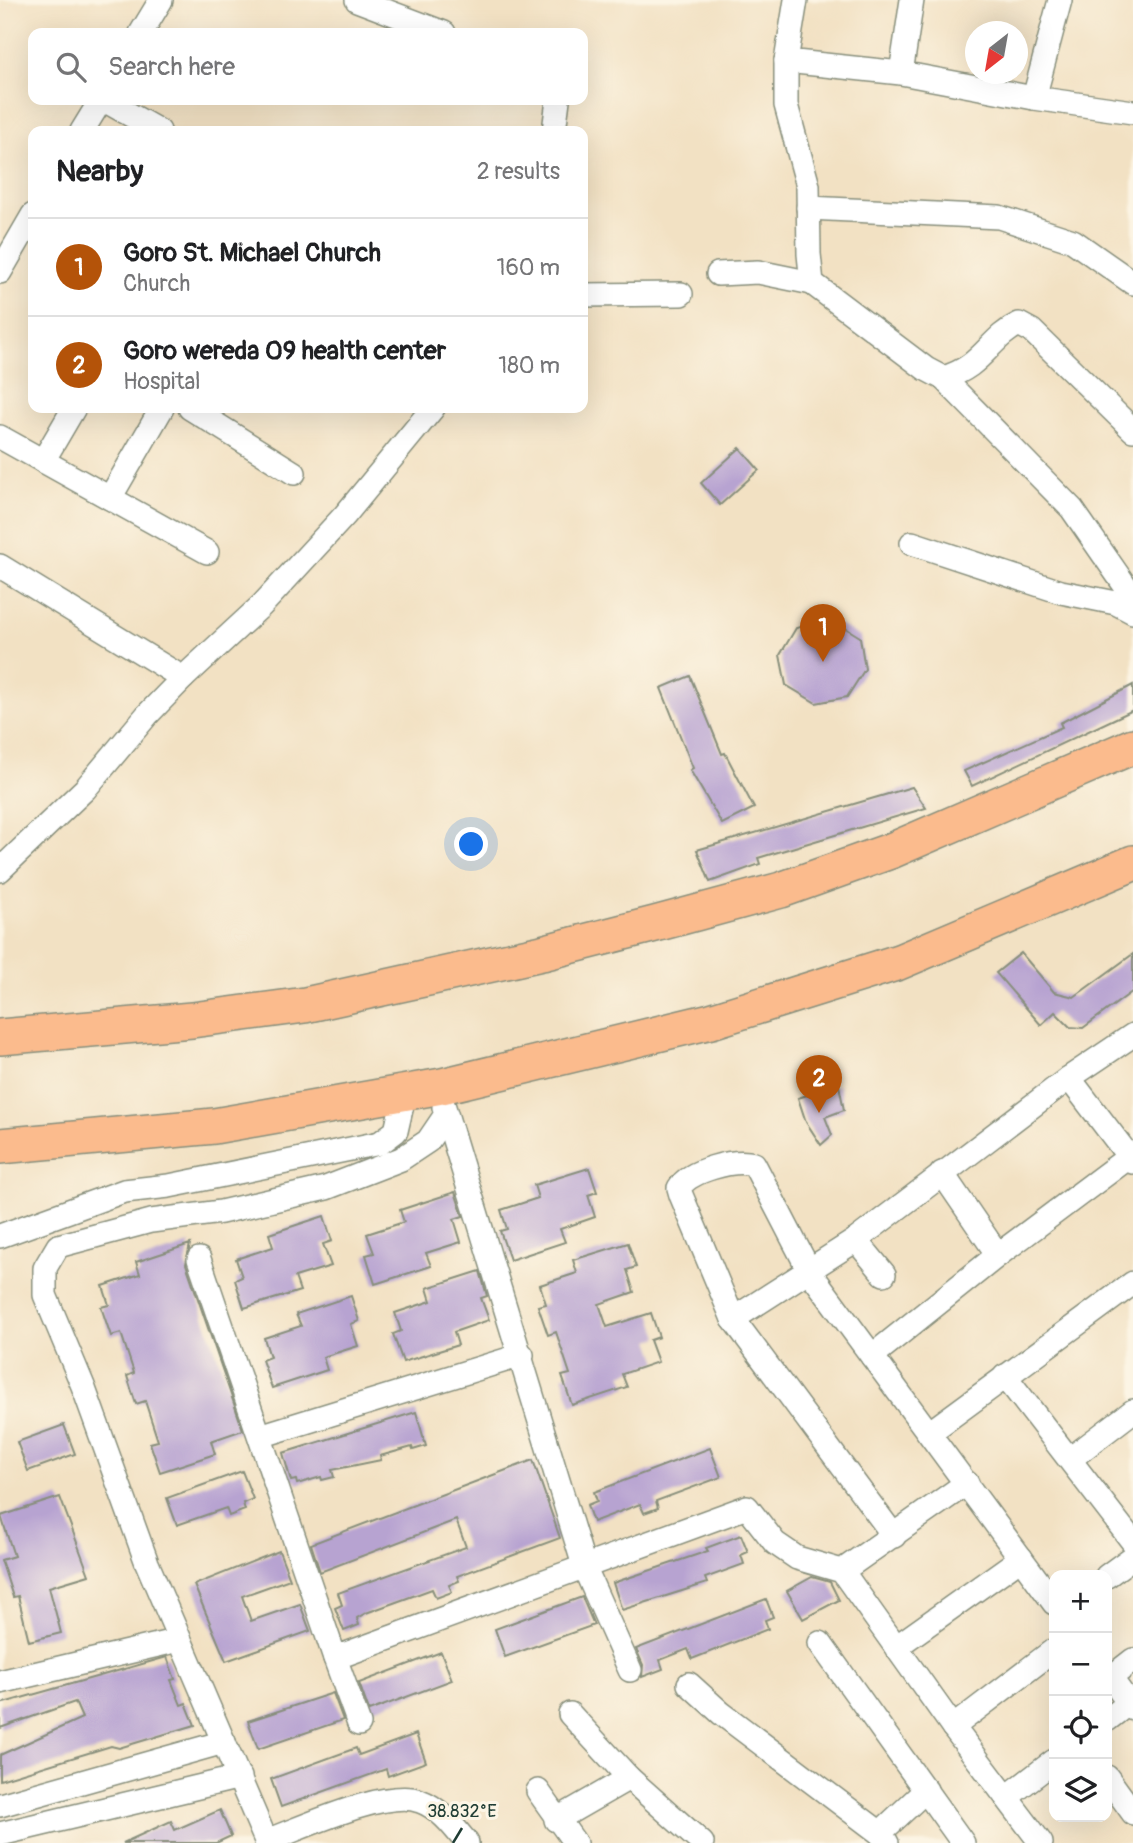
<!DOCTYPE html>
<html lang="en">
<head>
<meta charset="utf-8">
<style>
  :root { --surface:#fff; --page:#f2f2f2; --text:#202124; --muted:#757577; --line:#e0e0e0; --accent:#b45309 }
  body { margin:0; font-family:Pangolin,sans-serif; background:var(--page); color:var(--text) }
  .controls { position:absolute; right:21px; bottom:21px; display:grid; overflow:hidden; border-radius:14px; box-shadow:0 7px 28px #0002 }
  .controls button { width:63px; height:63px; display:grid; place-items:center; padding:0; border:0; border-bottom:2px solid var(--line); background:var(--surface); color:var(--text); font:35px sans-serif }
  .compass { position:absolute; left:965px; top:21px; width:63px; height:63px; border-radius:50%; background:var(--surface); box-shadow:0 7px 28px #0002; rotate:211deg }
  .you { position:absolute; left:472px; top:845px; width:24px; height:24px; margin:-18px; border:5px solid #fff; border-radius:50%; background:#1a73e8; box-shadow:0 0 0 10px #1a73e833 }
  .badge { display:grid; place-items:center; width:46px; height:46px; border-radius:50%; background:var(--accent); color:#fff; font-size:23px; font-weight:700 }
  .pin { position:absolute; translate:-50% -58px; filter:drop-shadow(0 2px 4px #0008) }
  .pin::after { content:''; position:absolute; top:37px; width:24px; height:21px; background:inherit; clip-path:polygon(0 0,100% 0,50% 100%) }
  .list { margin:0; padding:0; list-style:none }
  h2 { display:flex; justify-content:space-between; align-items:center; height:91px; margin:0; padding:0 28px; font-size:30px }
  h2 small { font-size:23px; font-weight:400; color:var(--muted) }
  .list li { display:grid; grid-template-columns:46px 1fr auto; gap:21px; align-items:center; box-sizing:border-box; height:98px; padding:0 28px; border-top:2px solid var(--line) }
  .list b { display:block; font-size:26px; white-space:nowrap }
  .list p { margin:0; font-size:23px; white-space:nowrap; color:var(--muted) }
  .list em { font-size:23px; font-style:normal; color:var(--muted) }
  .icon { flex:none; width:38px; height:38px; fill:none; stroke:currentColor; stroke-width:2; stroke-linecap:round; stroke-linejoin:round }
  .map { position:relative; flex:none; width:1133px; height:1843px; overflow:hidden }
  .search { position:absolute; background:var(--surface); box-shadow:0 7px 28px #0002; left:28px; top:28px; width:560px; height:77px; display:flex; align-items:center; gap:18px; box-sizing:border-box; padding:0 24px; border-radius:14px; color:var(--muted); font-size:26px }
  .panel { position:absolute; background:var(--surface); box-shadow:0 7px 28px #0002; left:28px; top:126px; width:560px; height:287px; border-radius:14px }
  .map>svg:first-child { display:block }
  .building { fill:#b7a3d1 }
  .lines { fill:none; stroke-linecap:round; stroke-linejoin:round }
  .minor-casing { stroke:#888f7c; stroke-width:26 }
  .highway-casing { stroke:#888f7c; stroke-width:38 }
  .minor { stroke:#fff; stroke-width:23 }
  .highway { stroke:#fbbb8d; stroke-width:35 }
  .ticks { fill:none; stroke:#1f3d34; stroke-width:2.5 }
  .ticks-label { font-size:18px; text-anchor:middle; fill:#1f3d34; stroke:#fcf5e5; stroke-width:6; stroke-linejoin:round; paint-order:stroke }
</style>
</head>
<body>
<div class="map">
<svg width="1133" height="1843" viewBox="0 0 1133 1843">
  <rect width="100%" height="100%" fill="#fcf5e5"/>
  <filter id="ink" filterUnits="userSpaceOnUse"><feTurbulence type="fractalNoise" baseFrequency=".0143" numOctaves="2"/><feDisplacementMap in="SourceGraphic" scale="14" xChannelSelector="R" yChannelSelector="G"/><feConvolveMatrix kernelMatrix="1 2 1 2 8 2 1 2 1" color-interpolation-filters="sRGB"/></filter>
  <filter id="wash" filterUnits="userSpaceOnUse"><feTurbulence type="fractalNoise" baseFrequency=".00686" numOctaves="4" result="noise"/><feDisplacementMap in="SourceGraphic" scale="28" xChannelSelector="R" yChannelSelector="G"/><feGaussianBlur stdDeviation="1.57" result="paint"/><feColorMatrix in="noise" values="0 0 0 0 0 0 0 0 0 0 0 0 0 0 0 0 0 1.4 0 .05"/><feComposite in="paint" operator="in"/></filter>
  <g filter="url(#wash)">
    <rect width="100%" height="100%" fill="#f2e1c3"/>
    <g id="blocks">
      <g class="building">
        <polygon points="740,448 759,470 720,505 701,483"/>
        <polygon points="831,619 860,637 865,669 847,697 816,703 786,685 780,655 796,628"/>
        <polygon points="690,676 722,754 725,753 754,808 722,824 690,770 693,768 661,688"/>
        <polygon points="1133,685 1133,710 972,786 964,771 1062,727 1060,723"/>
        <polygon points="912,787 926,808 758,858 760,864 710,882 697,850"/>
        <polygon points="1021,953 1054,992 1074,997 1133,954 1133,991 1083,1028 1070,1027 1055,1012 1041,1025 996,973"/>
        <polygon points="839,1085 844,1110 825,1117 832,1135 821,1145 806,1122 798,1098"/>
        <polygon points="589,1168 597,1192 588,1195 595,1217 560,1229 565,1242 510,1260 500,1231 507,1229 501,1210 538,1198 534,1185"/>
        <polygon points="455,1192 463,1216 454,1219 461,1242 426,1253 431,1266 375,1284 366,1255 374,1253 367,1234 404,1222 400,1210"/>
        <polygon points="324,1216 332,1241 323,1244 331,1266 295,1277 300,1291 244,1308 235,1280 242,1277 236,1259 273,1247 269,1234"/>
        <polygon points="628,1243 636,1267 627,1270 634,1292 599,1304 607,1327 651,1313 659,1337 650,1340 658,1362 622,1374 627,1387 572,1405 562,1376 570,1374 556,1332 548,1335 538,1306 546,1304 540,1285 577,1273 573,1260"/>
        <polygon points="190,1244 186,1264 243,1430 211,1441 215,1454 160,1472 150,1443 158,1441 145,1401 136,1404 127,1376 134,1373 121,1333 111,1336 101,1307 109,1305 103,1286 140,1274 136,1262"/>
        <polygon points="480,1271 487,1296 481,1298 489,1320 454,1332 458,1345 403,1362 393,1334 401,1331 395,1313 431,1301 427,1288"/>
        <polygon points="351,1296 359,1321 351,1324 358,1346 323,1357 327,1370 272,1388 262,1360 270,1357 264,1338 301,1326 296,1314"/>
        <polygon points="416,1412 426,1446 413,1450 412,1447 380,1456 381,1460 332,1470 334,1477 322,1480 321,1477 297,1484 296,1480 291,1481 283,1453"/>
        <polygon points="64,1425 75,1454 28,1471 17,1442"/>
        <polygon points="710,1448 721,1477 656,1501 658,1508 644,1513 640,1504 593,1522 587,1505 597,1501 594,1492"/>
        <polygon points="533,1460 560,1538 457,1576 459,1581 449,1585 452,1592 436,1598 432,1589 366,1613 357,1618 359,1625 344,1631 335,1608 342,1605 338,1593 466,1547 456,1520 320,1572 311,1544"/>
        <polygon points="242,1471 253,1499 243,1503 245,1510 229,1516 226,1508 177,1525 167,1498"/>
        <polygon points="60,1497 89,1575 49,1587 61,1633 29,1641 18,1596 13,1597 1,1560 14,1556 1,1516"/>
        <polygon points="741,1535 748,1552 741,1555 744,1564 705,1578 707,1583 622,1610 613,1583 708,1551 706,1548"/>
        <polygon points="279,1551 290,1579 242,1596 251,1621 300,1604 310,1631 226,1661 194,1585"/>
        <polygon points="812,1577 830,1582 839,1600 803,1619 787,1591"/>
        <polygon points="582,1597 594,1625 505,1657 495,1629"/>
        <polygon points="766,1599 773,1617 765,1620 768,1629 692,1659 688,1649 660,1660 663,1669 642,1677 643,1665 636,1649"/>
        <polygon points="441,1652 452,1680 369,1711 359,1683"/>
        <polygon points="167,1657 175,1679 171,1680 181,1705 186,1703 195,1725 119,1748 111,1746 0,1780 0,1755 82,1718 75,1702 0,1728 0,1704"/>
        <polygon points="333,1693 343,1720 258,1749 248,1721"/>
        <polygon points="416,1734 426,1762 388,1776 386,1769 281,1807 271,1779 356,1748 359,1755"/>
        <polygon points="220,1810 231,1836 216,1843 123,1843 171,1821 175,1830"/>
      </g>
    </g>
  </g>
  <g filter="url(#ink)">
    <use href="#blocks" fill-opacity="0" stroke="#888f7c" stroke-width="2"/>
    <g class="lines">
      <g class="minor-casing">
        <g id="minor">
          <polyline points="357,0 444,33"/>
          <polyline points="796,0 786,61 901,73"/>
          <polyline points="912,0 901,73 1034,98 1133,112"/>
          <polyline points="141,33 161,0"/>
          <path d="M786 61V105L808 186 809 254 812 283 926 369 943 378C983 367 988 339 1019 324L1032 331 1133 430"/>
          <polyline points="1034,98 1060,0"/>
          <polyline points="104,100 159,131"/>
          <polyline points="82,131 101,100"/>
          <polyline points="554,131 558,100"/>
          <polyline points="808,208 999,217 1073,241 1133,283"/>
          <polyline points="0,272 33,215"/>
          <polyline points="718,274 758,272 812,283"/>
          <polyline points="583,295 681,294"/>
          <polyline points="943,378 1072,509 1133,597"/>
          <polyline points="190,408 294,473"/>
          <polyline points="0,437 207,552"/>
          <polyline points="43,461 74,408"/>
          <polyline points="110,498 162,408"/>
          <polyline points="912,543 1061,592 1116,603 1133,612"/>
          <polyline points="0,566 183,678"/>
          <polyline points="0,870 85,789 147,715 183,678 262,605 345,515 433,408"/>
          <polyline points="1069,1078 1133,1162"/>
          <polyline points="444,1107 585,1569 630,1670"/>
          <polyline points="942,1173 998,1255"/>
          <polyline points="0,1236 124,1191 169,1186 380,1143 396,1131 405,1092"/>
          <polyline points="856,1240 884,1274"/>
          <polyline points="199,1259 335,1658"/>
          <polyline points="733,1319 856,1240 1069,1078 1133,1035"/>
          <polyline points="872,1356 998,1255 1133,1154"/>
          <polyline points="1005,1376 1133,1542"/>
          <polyline points="929,1433 1133,1283"/>
          <polyline points="260,1436 522,1355"/>
          <polyline points="1070,1459 1133,1411"/>
          <path d="M894 1536 733 1319 681 1195 679 1188C690 1170 734 1159 754 1164L810 1272 1054 1603"/>
          <polyline points="842,1571 967,1483"/>
          <polyline points="1107,1576 1133,1557"/>
          <polyline points="820,1643 963,1843"/>
          <polyline points="896,1647 1021,1558"/>
          <polyline points="1107,1673 1133,1709"/>
          <polyline points="1110,1678 1133,1660"/>
          <polyline points="0,1682 179,1640"/>
          <polyline points="689,1684 721,1713 880,1833 887,1843"/>
          <polyline points="570,1714 629,1778 702,1843"/>
          <polyline points="1107,1720 1129,1703"/>
          <polyline points="359,1724 335,1658 747,1507 775,1543 797,1558 842,1571 953,1727 1041,1843"/>
          <polyline points="953,1727 1054,1650"/>
          <polyline points="1107,1777 1133,1813"/>
          <polyline points="538,1791 575,1843"/>
          <polyline points="1007,1797 1054,1761"/>
          <polyline points="0,1805 224,1742"/>
          <polyline points="556,1820 629,1778"/>
          <polyline points="880,1833 926,1790"/>
          <polyline points="0,1834 240,1777"/>
          <path d="M266 1841C302 1828 386 1788 420 1801 440 1808 454 1827 467 1843"/>
          <polyline points="267,1843 147,1563 83,1386 45,1295 45,1268 58,1246 151,1221 221,1212 326,1188 401,1159 428,1141 445,1116"/>
        </g>
      </g>
      <g class="highway-casing">
        <g id="highway">
          <polyline points="0,1037 192,1020 305,1005 542,953 655,924 781,890 893,850 1133,746"/>
          <polyline points="0,1146 214,1126 442,1086 711,1021 899,962 1133,863"/>
        </g>
      </g>
      <use href="#minor" class="minor"/>
      <use href="#highway" class="highway"/>
    </g>
  </g>
  <path class="ticks" d="M453 1843 462 1828"/>
  <g class="ticks-label">
    <text x="462" y="1817">38.832°E</text>
  </g>
</svg>
<div class="controls">
<button>+</button>
<button>−</button>
<button><svg class="icon" aria-label="locate" viewBox="0 0 24 24"><circle cx="12" cy="12" r="6"/><path d="M12 2v4M12 18v4M2 12h4M18 12h4"/></svg></button>
<button><svg class="icon" aria-label="layers" viewBox="0 0 24 24"><path d="M12 4l9 5-9 5-9-5zM3 14l9 5 9-5"/></svg></button>
</div>
<svg class="compass" viewBox="-18 -18 36 36"><path d="M0-13l5 13h-10z" fill="#e53935"/><path d="M0 13l5-13h-10z" fill="#757577"/></svg>
<div class="you"></div>
<div class="pin badge" style="left:823px;top:662px">1</div>
<div class="pin badge" style="left:819px;top:1113px">2</div>
<div class="search"><svg class="icon" aria-label="search" viewBox="0 0 24 24"><circle cx="10" cy="10" r="6"/><path d="M15 15l6 6"/></svg>Search here</div>
<section class="panel">
<h2>Nearby<small>2 results</small></h2>
<ul class="list">
<li><span class="badge">1</span><div><b>Goro St. Michael Church</b><p>Church</p></div><em>160 m</em></li>
<li><span class="badge">2</span><div><b>Goro wereda 09 health center</b><p>Hospital</p></div><em>180 m</em></li>
</ul>
</section>
</div>
</body>
</html>
